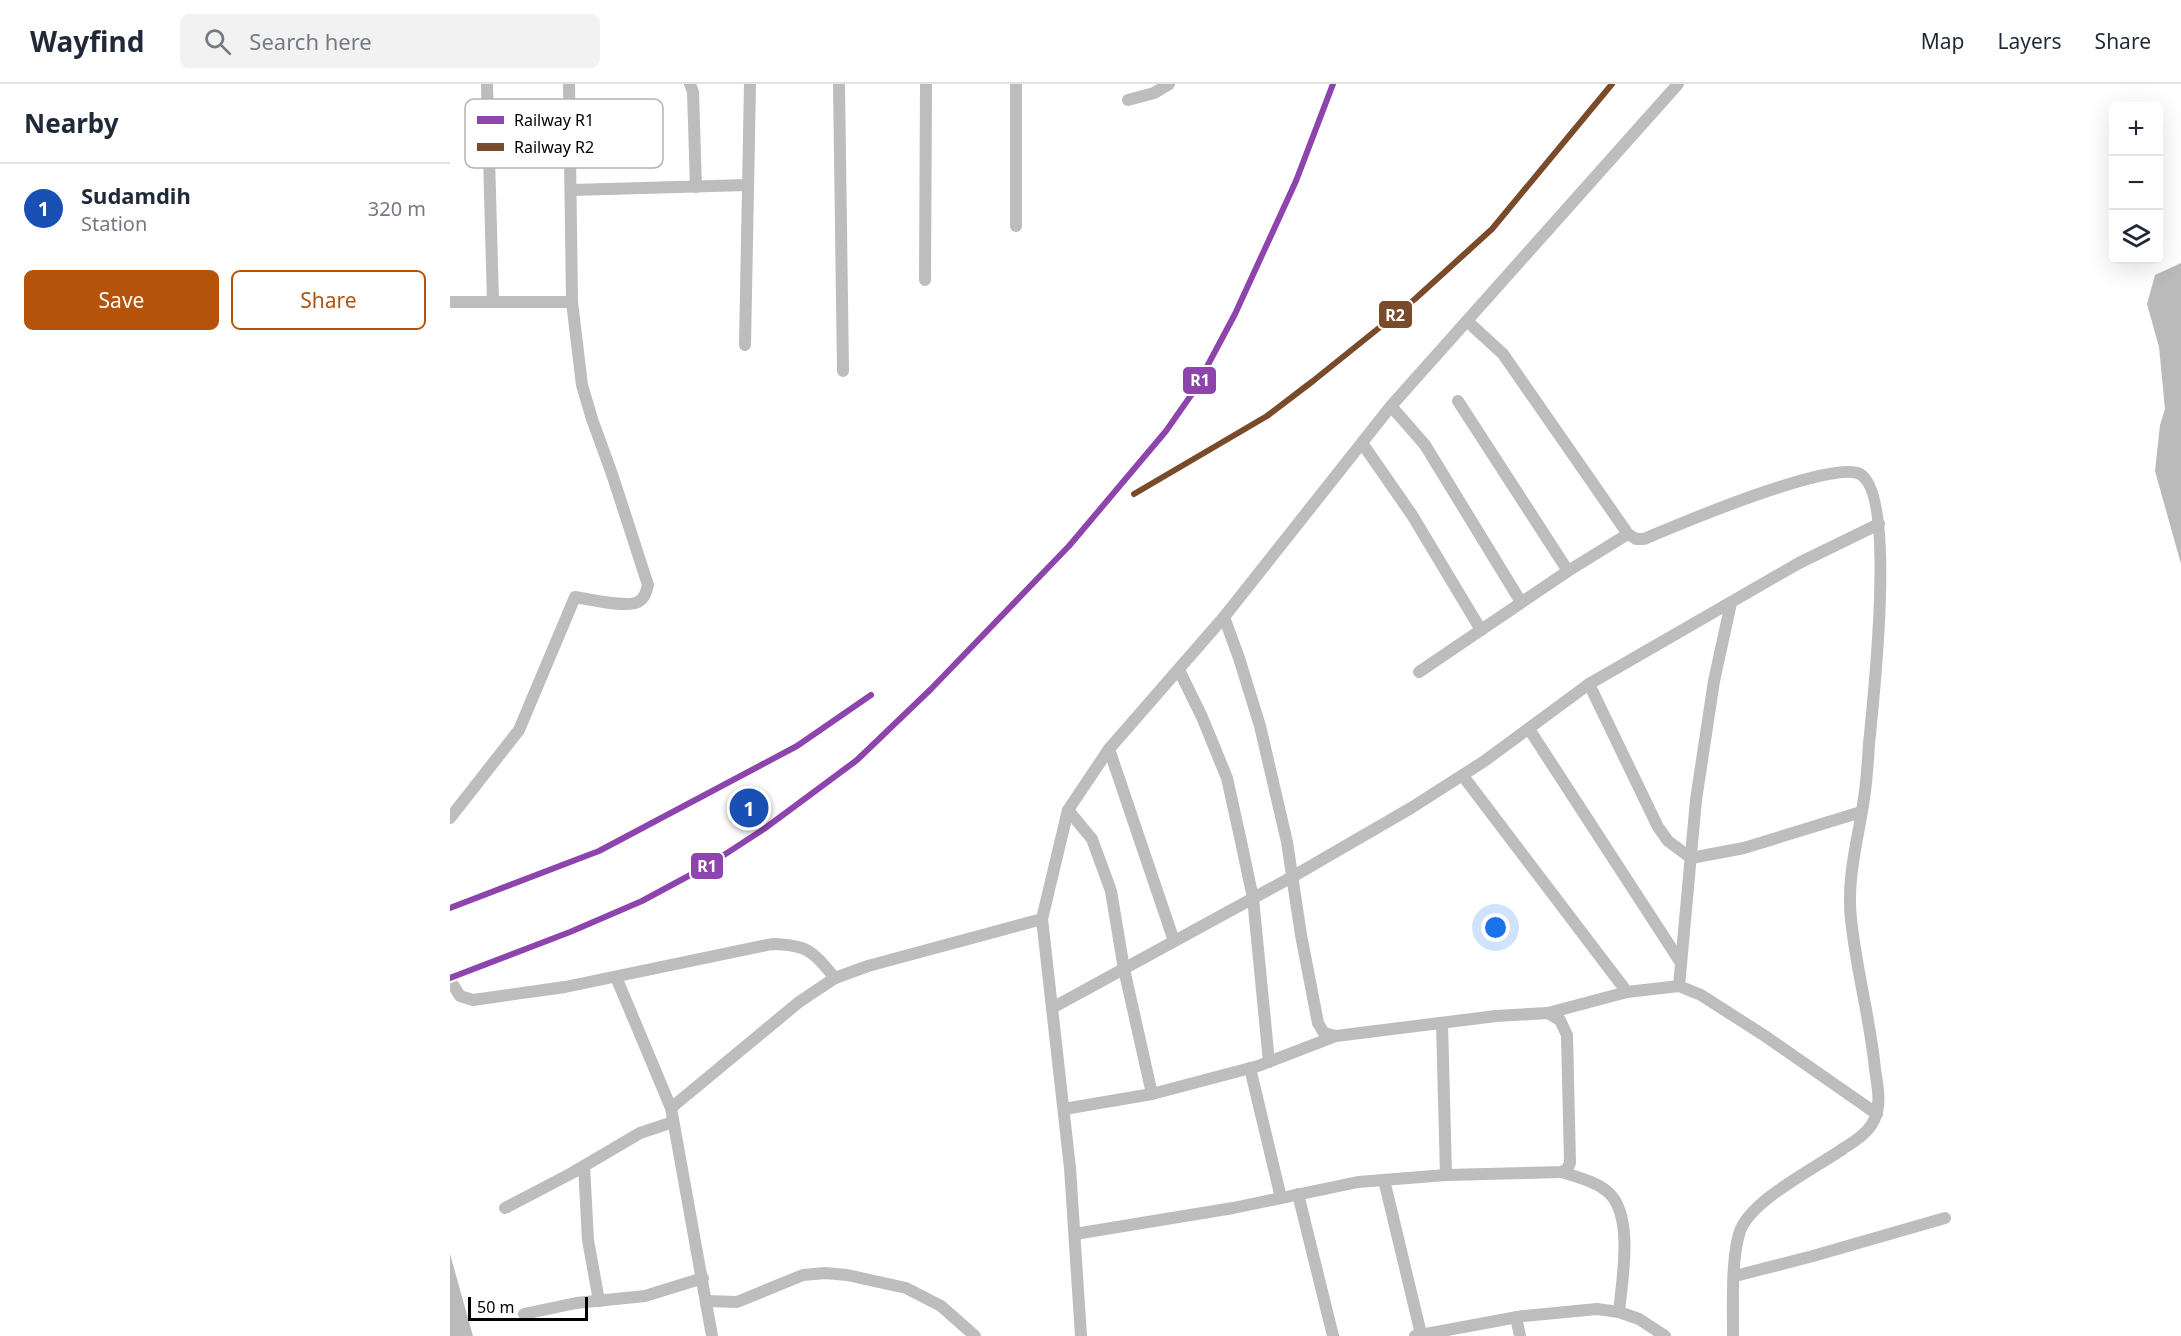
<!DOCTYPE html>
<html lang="en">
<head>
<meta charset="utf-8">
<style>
  :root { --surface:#fff; --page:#f2f2f3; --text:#1f2937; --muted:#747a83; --line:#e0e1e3; --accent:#b45309 }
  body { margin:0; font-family:"Noto Sans",sans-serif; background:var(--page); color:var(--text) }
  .controls { position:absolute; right:18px; top:18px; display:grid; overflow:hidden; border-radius:9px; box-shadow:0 6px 24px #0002 }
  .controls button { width:54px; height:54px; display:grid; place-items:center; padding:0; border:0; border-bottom:2px solid var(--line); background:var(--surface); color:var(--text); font:30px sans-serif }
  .scale { position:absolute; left:18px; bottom:15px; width:120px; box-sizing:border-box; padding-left:6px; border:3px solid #000; border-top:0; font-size:16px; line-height:21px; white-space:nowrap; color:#000; -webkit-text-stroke:4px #fff; paint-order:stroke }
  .you { position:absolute; left:1046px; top:844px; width:21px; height:21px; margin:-15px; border:4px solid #fff; border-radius:50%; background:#1a73e8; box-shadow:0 0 0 9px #1a73e833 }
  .badge { display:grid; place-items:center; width:39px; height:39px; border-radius:50%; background:var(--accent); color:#fff; font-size:20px; font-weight:700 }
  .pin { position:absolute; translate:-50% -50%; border:3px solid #fff; box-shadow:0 2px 6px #0006 }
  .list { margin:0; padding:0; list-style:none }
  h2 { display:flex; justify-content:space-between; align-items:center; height:78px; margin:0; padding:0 24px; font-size:26px }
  h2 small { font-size:20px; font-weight:400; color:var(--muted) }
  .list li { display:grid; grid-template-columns:39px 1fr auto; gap:18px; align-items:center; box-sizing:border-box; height:90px; padding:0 24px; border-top:2px solid var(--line) }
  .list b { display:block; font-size:22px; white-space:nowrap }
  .list p { margin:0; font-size:20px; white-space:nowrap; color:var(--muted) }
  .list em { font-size:20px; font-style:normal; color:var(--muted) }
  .actions { display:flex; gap:12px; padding:18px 24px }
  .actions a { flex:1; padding:14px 0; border:2px solid var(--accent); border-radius:9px; text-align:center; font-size:21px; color:var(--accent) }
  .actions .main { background:var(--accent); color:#fff }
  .icon { flex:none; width:33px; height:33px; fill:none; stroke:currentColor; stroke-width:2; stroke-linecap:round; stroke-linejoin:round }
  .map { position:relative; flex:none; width:1731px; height:1252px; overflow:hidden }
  header { display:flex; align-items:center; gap:36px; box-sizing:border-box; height:84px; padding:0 30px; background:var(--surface); border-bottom:2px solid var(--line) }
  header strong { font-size:28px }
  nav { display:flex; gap:33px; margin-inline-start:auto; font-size:21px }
  .search { width:420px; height:54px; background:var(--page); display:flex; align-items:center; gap:15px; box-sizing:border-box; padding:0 21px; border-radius:9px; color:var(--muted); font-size:22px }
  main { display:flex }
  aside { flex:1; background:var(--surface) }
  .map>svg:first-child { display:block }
  .water { fill:#bababa }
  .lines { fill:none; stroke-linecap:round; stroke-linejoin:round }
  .minor { stroke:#bdbdbd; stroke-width:12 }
  .rail-1-casing { stroke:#fff; stroke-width:10 }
  .rail-2-casing { stroke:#fff; stroke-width:10 }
  .rail-1 { stroke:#8e44ad; stroke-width:6 }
  .rail-2 { stroke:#7a4b2a; stroke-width:6 }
  .key { fill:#fff; stroke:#b2b2b2; stroke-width:1.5 }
  .key-label { font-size:16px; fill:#000 }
  .line-badge { stroke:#fff; stroke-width:2 }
  .badge-label { font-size:16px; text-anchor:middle; font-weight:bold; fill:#fff }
</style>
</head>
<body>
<header>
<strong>Wayfind</strong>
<div class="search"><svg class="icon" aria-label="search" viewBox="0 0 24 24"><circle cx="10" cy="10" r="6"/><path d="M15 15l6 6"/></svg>Search here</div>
<nav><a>Map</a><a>Layers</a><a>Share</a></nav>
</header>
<main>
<aside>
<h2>Nearby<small></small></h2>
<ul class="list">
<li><span class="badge" style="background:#1a4fb4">1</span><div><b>Sudamdih</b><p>Station</p></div><em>320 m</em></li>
</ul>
<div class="actions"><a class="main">Save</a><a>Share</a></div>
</aside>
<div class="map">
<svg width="1731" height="1252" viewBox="0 0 1731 1252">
  <rect width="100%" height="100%" fill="#fff"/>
  <g class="water">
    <polygon points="1731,179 1731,480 1705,387 1710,341 1715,325 1709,263 1697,220 1705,191"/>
    <polygon points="0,1170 23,1252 0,1252"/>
  </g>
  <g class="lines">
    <g class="minor">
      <polyline points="37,0 43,218"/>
      <polyline points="240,0 243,8 246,103"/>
      <polyline points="389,0 393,287"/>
      <polyline points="678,16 704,9 719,0"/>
      <polyline points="121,106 298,101"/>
      <polyline points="566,142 566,0"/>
      <polyline points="475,196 476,0"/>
      <polyline points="0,218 122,218"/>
      <path d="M1017 237 1053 270 1178 450 1186 455H1194C1227 441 1383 375 1410 390 1447 411 1423 618 1419 660 1418 676 1417 692 1415 707 1410 749 1396 791 1401 835 1406 885 1420 934 1425 985 1427 999 1431 1017 1426 1031 1422 1046 1407 1056 1394 1064 1366 1084 1302 1115 1290 1147 1281 1173 1283 1224 1283 1252"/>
      <polyline points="295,261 300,0"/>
      <polyline points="1008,317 1118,487"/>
      <polyline points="941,322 975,361 1071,518"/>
      <polyline points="912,359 962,431 1031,546"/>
      <polyline points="729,586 752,633 777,694 790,753 803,814 819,978"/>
      <polyline points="969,588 1118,487 1178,450"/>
      <polyline points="1139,600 1208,743 1218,757 1241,774 1294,764 1411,728"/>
      <polyline points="1079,645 1231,879"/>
      <polyline points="659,665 724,857"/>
      <polyline points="1013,692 1177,908"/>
      <polyline points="618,726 642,755 661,807 674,885 702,1010"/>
      <path d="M0 734 69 646 125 513C139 515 176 524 188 518 195 514 196 508 198 501L162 390 142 335 132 301 122 218 119 0"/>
      <polyline points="166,893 221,1024 262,1252"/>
      <path d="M0 896 10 912 23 916 115 903 322 860C359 861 362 867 385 894L418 882 592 835"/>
      <polyline points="1229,902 1246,716 1264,597 1281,519"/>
      <polyline points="602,924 842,793 961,724 1033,678 1139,600 1349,479 1429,440"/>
      <polyline points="1098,929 1177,908 1229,902 1251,911 1315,952 1427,1030"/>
      <polyline points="992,939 996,1091"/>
      <polyline points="800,984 831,1114"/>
      <polyline points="221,1024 349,918 385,894"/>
      <polyline points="614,1025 702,1010 808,982 886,952"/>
      <polyline points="134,1082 138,1156 149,1217"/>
      <path d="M1112 1088C1127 1093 1147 1098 1159 1109 1184 1133 1172 1196 1169 1228"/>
      <polyline points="934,1096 971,1250"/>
      <polyline points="848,1110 883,1252"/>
      <polyline points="55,1124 122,1089 190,1049 223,1038"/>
      <polyline points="625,1150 783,1124 908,1098 996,1091 1112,1088 1117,1085 1120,1079 1117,951 1110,936 1098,929 1046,932 886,952 874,949 868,939 851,851 837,758 810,642 789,574 774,533"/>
      <polyline points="1285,1192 1363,1172 1495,1134"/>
      <polyline points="256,1217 287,1218 353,1191 375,1189 397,1191 456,1204 491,1222 525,1252"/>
      <polyline points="74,1230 126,1219 195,1212 253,1194"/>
      <polyline points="1066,1233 1070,1252"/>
      <polyline points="631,1252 620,1084 592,835 618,726 659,665 774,533 941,322 1228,0"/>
      <polyline points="965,1252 1073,1232 1147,1225 1169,1228 1189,1235 1215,1252"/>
    </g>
    <g class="rail-1-casing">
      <g id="rail-1">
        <polyline points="0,824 149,767 347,662 421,611"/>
        <polyline points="0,894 120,848 192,817 257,782 314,745 407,676 481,605 619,462 716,347 744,307 785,230 846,97 883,0"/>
      </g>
    </g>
    <g class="rail-2-casing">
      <polyline id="rail-2" points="684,410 817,332 863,297 965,215 1042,145 1162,0"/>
    </g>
    <use href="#rail-1" class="rail-1"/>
    <use href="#rail-2" class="rail-2"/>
  </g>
  <rect x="15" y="15" width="198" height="69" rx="9" class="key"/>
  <rect x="27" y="32" width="27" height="8" fill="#8e44ad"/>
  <rect x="27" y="59" width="27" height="8" fill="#7a4b2a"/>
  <g class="key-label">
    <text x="64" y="42">Railway R1</text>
    <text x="64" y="69">Railway R2</text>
  </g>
  <g class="line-badge">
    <rect x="928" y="216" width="35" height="29" rx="6" fill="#7a4b2a"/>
    <rect x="732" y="282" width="35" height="29" rx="6" fill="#8e44ad"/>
    <rect x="240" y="768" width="34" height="28" rx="6" fill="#8e44ad"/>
  </g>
  <g class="badge-label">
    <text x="945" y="237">R2</text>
    <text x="750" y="302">R1</text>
    <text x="257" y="788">R1</text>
  </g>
</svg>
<div class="controls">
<button>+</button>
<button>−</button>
<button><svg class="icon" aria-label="layers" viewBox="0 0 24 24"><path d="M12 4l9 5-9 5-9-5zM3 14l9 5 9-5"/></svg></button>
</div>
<div class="scale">50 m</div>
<div class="you"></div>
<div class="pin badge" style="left:299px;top:724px;background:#1a4fb4">1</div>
</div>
</main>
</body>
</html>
